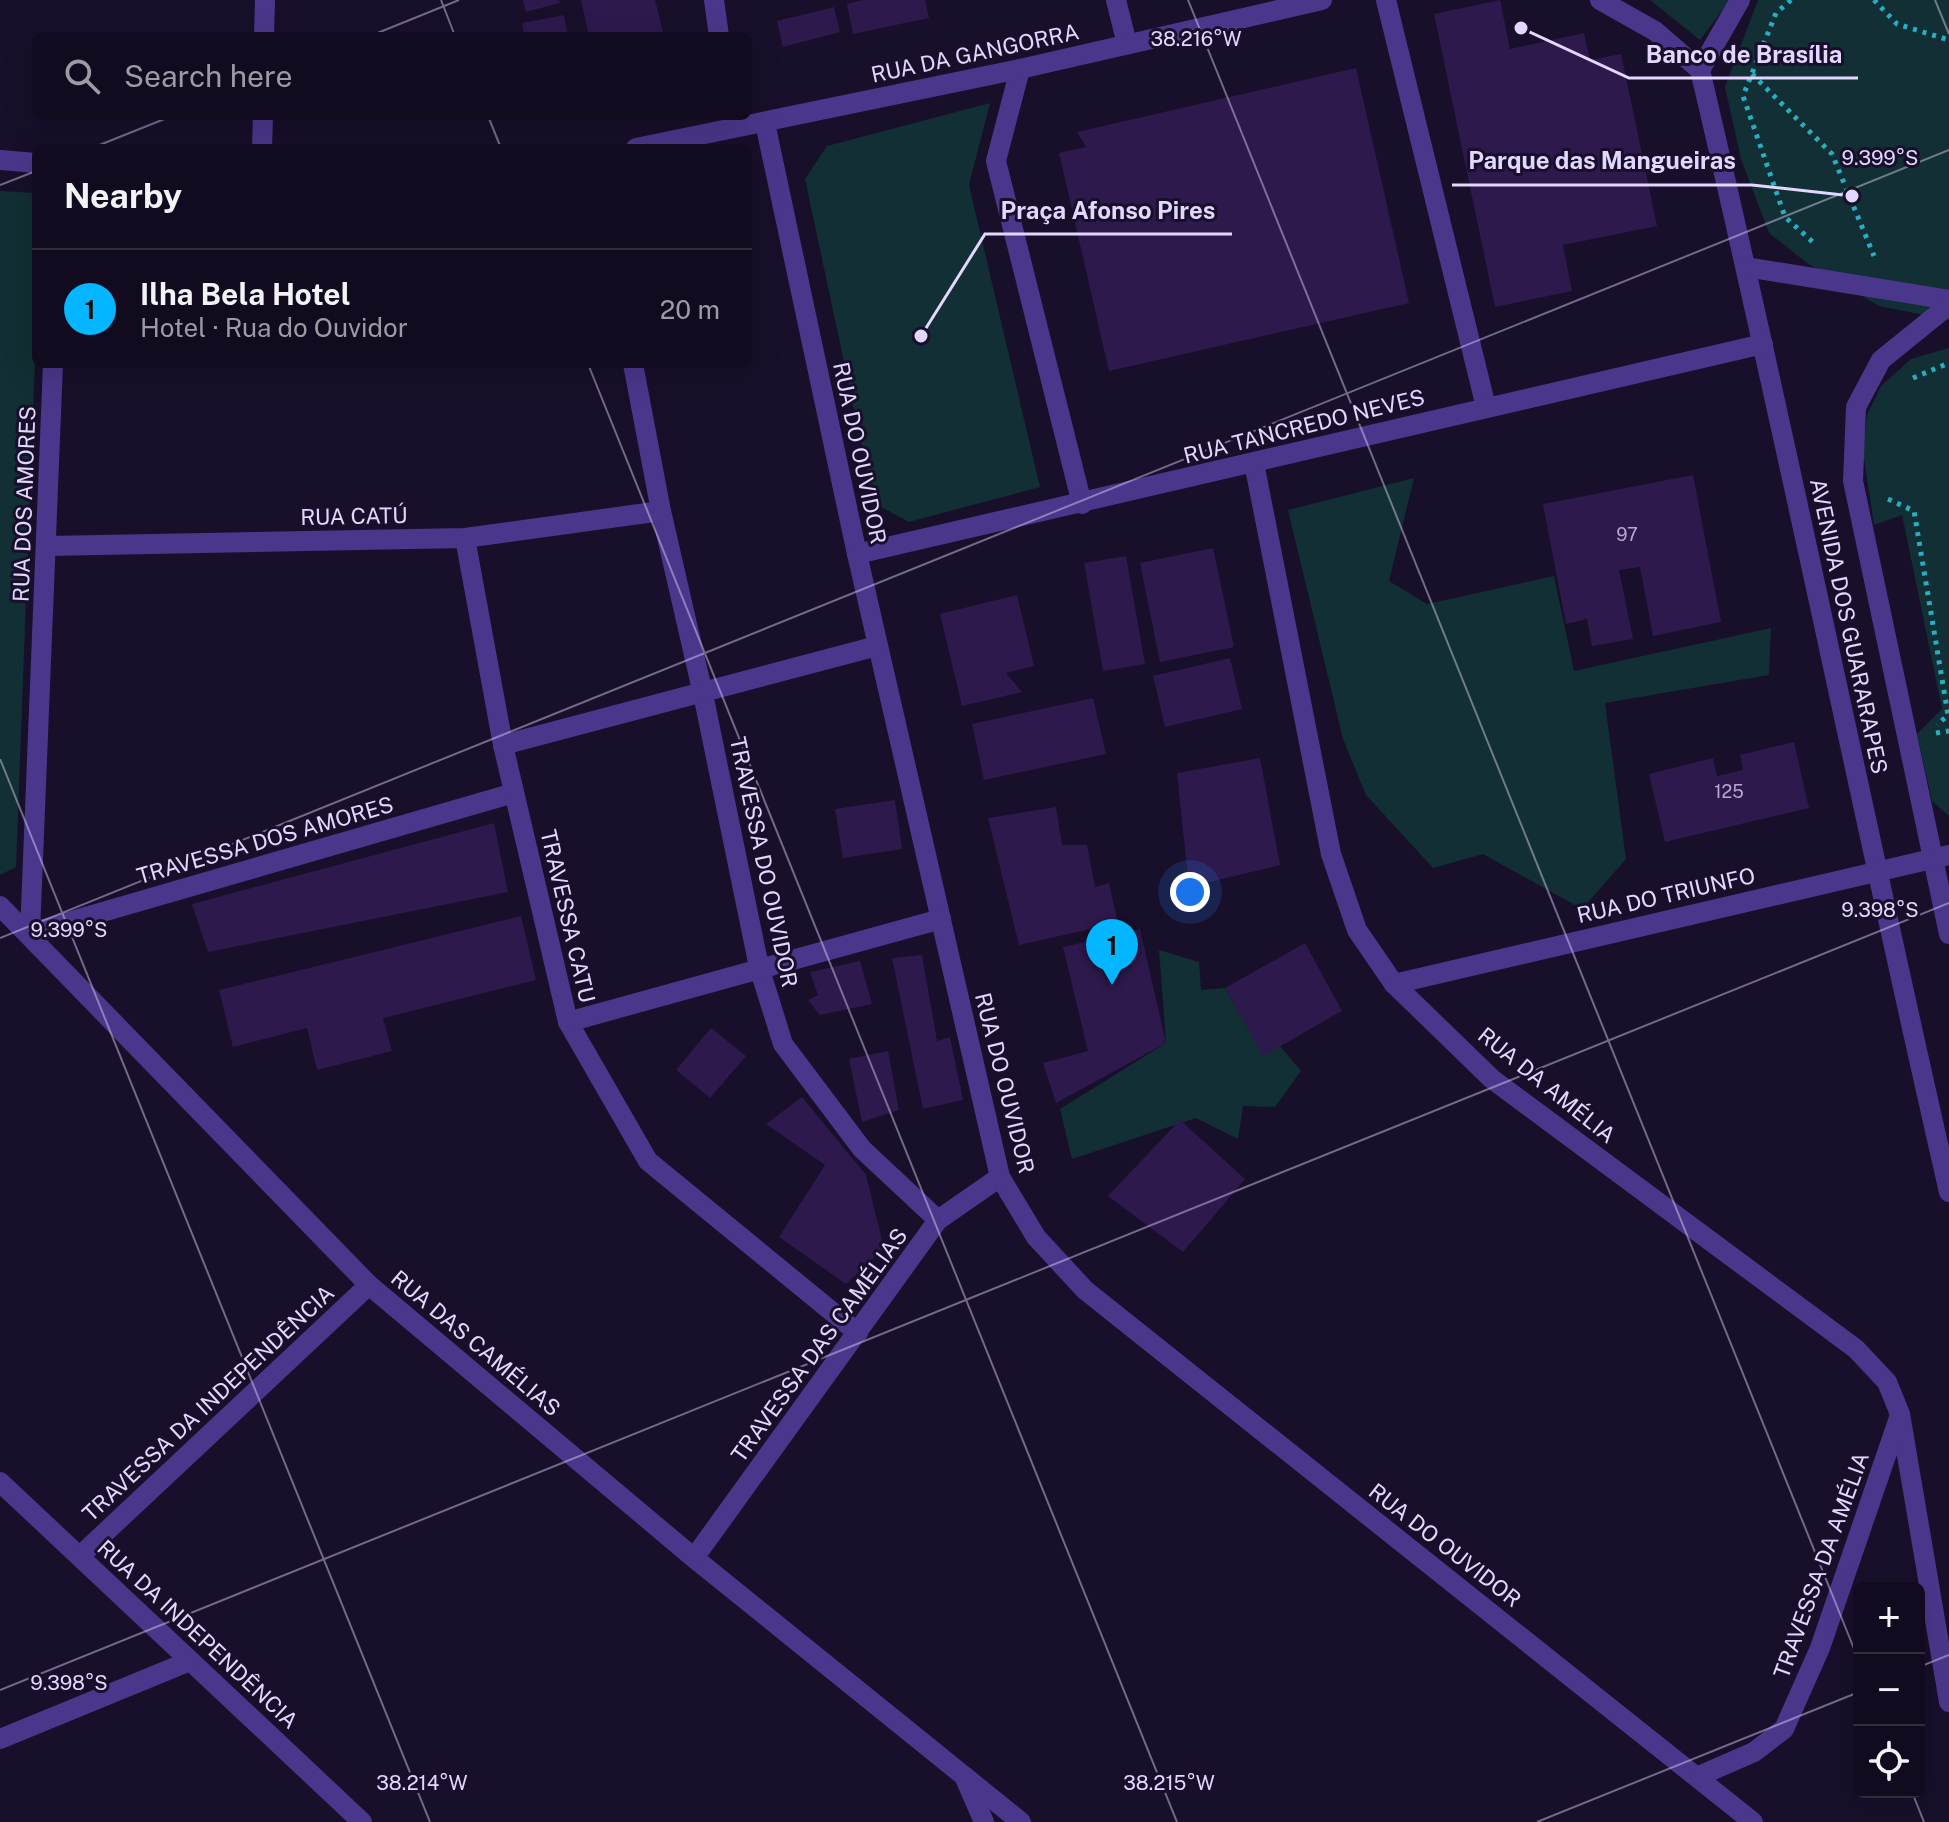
<!DOCTYPE html>
<html lang="en">
<head>
<meta charset="utf-8">
<style>
  :root { --surface:#120b20; --page:#1b1429; --text:#f1f3f6; --muted:#9c9ba5; --line:#312b3e; --accent:#03b6ff }
  body { margin:0; font-family:"Public Sans",sans-serif; background:var(--page); color:var(--text) }
  .controls { position:absolute; right:24px; bottom:24px; display:grid; overflow:hidden; border-radius:12px; box-shadow:0 8px 32px #0002 }
  .controls button { width:72px; height:72px; display:grid; place-items:center; padding:0; border:0; border-bottom:2px solid var(--line); background:var(--surface); color:var(--text); font:40px sans-serif }
  .you { position:absolute; left:1190px; top:892px; width:28px; height:28px; margin:-20px; border:6px solid #fff; border-radius:50%; background:#1a73e8; box-shadow:0 0 0 12px #1a73e833 }
  .badge { display:grid; place-items:center; width:52px; height:52px; border-radius:50%; background:var(--accent); color:#111; font-size:26px; font-weight:700 }
  .pin { position:absolute; translate:-50% -66px; filter:drop-shadow(0 2px 4px #0008) }
  .pin::after { content:''; position:absolute; top:42px; width:28px; height:24px; background:inherit; clip-path:polygon(0 0,100% 0,50% 100%) }
  .list { margin:0; padding:0; list-style:none }
  h2 { display:flex; justify-content:space-between; align-items:center; height:104px; margin:0; padding:0 32px; font-size:34px }
  h2 small { font-size:26px; font-weight:400; color:var(--muted) }
  .list li { display:grid; grid-template-columns:52px 1fr auto; gap:24px; align-items:center; box-sizing:border-box; height:120px; padding:0 32px; border-top:2px solid var(--line) }
  .list b { display:block; font-size:30px; white-space:nowrap }
  .list p { margin:0; font-size:26px; white-space:nowrap; color:var(--muted) }
  .list em { font-size:26px; font-style:normal; color:var(--muted) }
  .icon { flex:none; width:44px; height:44px; fill:none; stroke:currentColor; stroke-width:2; stroke-linecap:round; stroke-linejoin:round }
  .map { position:relative; flex:none; width:1949px; height:1822px; overflow:hidden }
  .search { position:absolute; background:var(--surface); box-shadow:0 8px 32px #0002; left:32px; top:32px; width:720px; height:88px; display:flex; align-items:center; gap:20px; box-sizing:border-box; padding:0 28px; border-radius:12px; color:var(--muted); font-size:30px }
  .panel { position:absolute; background:var(--surface); box-shadow:0 8px 32px #0002; left:32px; top:144px; width:720px; height:224px; border-radius:12px }
  .map>svg:first-child { display:block }
  .green { fill:#112f34 }
  .building { fill:#2d194c }
  .lines { fill:none; stroke-linecap:round; stroke-linejoin:round }
  .path { stroke:#28aec2; stroke-width:5; stroke-dasharray:4 6; stroke-linecap:butt }
  .minor { stroke:#4a378b; stroke-width:20 }
  .ticks { fill:none; stroke:#e3d7ff; stroke-width:2; stroke-opacity:0.45 }
  .labels { text-anchor:middle; stroke-width:6; stroke-linejoin:round; paint-order:stroke }
  .number-label { font-size:18px; fill:#b6a8d2 }
  .street-label { font-size:22px; fill:#e3d7ff; stroke:#180f2a }
  .ticks-label { font-size:20px; text-anchor:middle; fill:#e3d7ff; stroke:#180f2a; stroke-width:6; stroke-linejoin:round; paint-order:stroke }
  .leader { fill:none; stroke:#e3d7ff; stroke-width:3 }
  .callout-dot { fill:#e3d7ff; stroke:#180f2a; stroke-width:3 }
  .callout-label { font-size:24px; text-anchor:middle; font-weight:bold; fill:#e3d7ff; stroke:#180f2a; stroke-width:6; stroke-linejoin:round; paint-order:stroke }
</style>
</head>
<body>
<div class="map">
<svg width="1949" height="1822" viewBox="0 0 1949 1822">
  <rect width="100%" height="100%" fill="#180f2a"/>
  <g class="green">
    <polygon points="1650,0 1730,0 1700,40"/>
    <polygon points="1758,0 1949,0 1949,320 1879,306 1807,263 1769,233 1741,159 1725,87"/>
    <polygon points="990,103 969,185 1040,487 909,522 874,503 805,179 827,146"/>
    <polygon points="0,191 36,193 36,333 16,867 0,875"/>
    <polygon points="1949,348 1949,816 1932,801 1917,734 1942,709 1902,515 1874,525 1863,452 1867,415 1881,386 1911,359"/>
    <polygon points="1414,478 1389,581 1427,604 1554,576 1574,671 1771,628 1769,675 1605,703 1626,859 1582,909 1483,854 1433,868 1366,795 1343,739 1288,510"/>
    <polygon points="1159,950 1199,962 1201,990 1225,988 1263,1055 1280,1046 1301,1071 1275,1107 1243,1106 1238,1139 1196,1118 1072,1159 1060,1109 1166,1043"/>
  </g>
  <g class="building">
    <polygon points="523,0 559,0 560,3 526,12"/>
    <polygon points="581,0 655,0 664,36 589,36"/>
    <polygon points="863,0 925,0 929,18 853,34 847,4"/>
    <polygon points="1500,0 1510,49 1584,33 1590,60 1621,54 1657,226 1563,245 1572,291 1495,307 1434,14"/>
    <polygon points="834,7 840,32 783,47 777,21"/>
    <polygon points="564,15 568,36 524,36 522,23"/>
    <polygon points="1356,68 1409,303 1109,371 1059,153 1086,147 1077,132"/>
    <polygon points="1693,475 1721,622 1653,636 1640,567 1619,570 1633,639 1592,646 1587,619 1566,624 1543,504"/>
    <polygon points="1213,548 1234,647 1160,662 1140,563"/>
    <polygon points="1126,556 1145,664 1103,671 1084,563"/>
    <polygon points="1017,595 1034,666 1006,673 1022,692 962,706 940,614"/>
    <polygon points="1230,658 1242,709 1165,727 1153,676"/>
    <polygon points="1093,698 1106,754 984,780 972,724"/>
    <polygon points="1794,742 1809,808 1665,842 1649,774 1713,758 1717,776 1743,770 1740,755"/>
    <polygon points="1260,758 1280,865 1189,887 1177,773"/>
    <polygon points="895,800 902,849 843,858 835,809"/>
    <polygon points="1056,807 1062,845 1087,845 1095,887 1109,883 1118,923 1019,945 988,818"/>
    <polygon points="494,823 508,892 208,952 192,904"/>
    <polygon points="521,916 536,980 383,1018 392,1051 317,1070 307,1028 233,1047 219,990"/>
    <polygon points="1140,929 1166,1043 1056,1103 1043,1063 1088,1051 1063,947"/>
    <polygon points="1305,943 1342,1011 1263,1056 1225,988"/>
    <polygon points="922,955 937,1041 950,1037 963,1100 923,1109 892,958"/>
    <polygon points="860,961 872,1004 820,1015 808,1000 818,995 810,972"/>
    <polygon points="711,1028 746,1056 710,1098 676,1070"/>
    <polygon points="888,1051 899,1110 862,1122 849,1059"/>
    <polygon points="802,1097 866,1175 884,1248 846,1284 779,1237 825,1165 766,1124"/>
    <polygon points="1180,1120 1245,1179 1183,1252 1108,1196"/>
  </g>
  <g class="lines">
    <g class="path">
      <polyline points="1791,0 1776,13 1743,96 1785,217 1815,244"/>
      <polyline points="1874,0 1897,24 1949,40"/>
      <polyline points="1752,74 1832,154 1874,256"/>
      <polyline points="1913,378 1949,363"/>
      <polyline points="1888,499 1914,511 1948,715 1937,725"/>
      <polyline points="1936,733 1949,731"/>
    </g>
    <g class="minor">
      <polyline points="714,0 719,36"/>
      <polyline points="1116,0 1127,44"/>
      <polyline points="1386,0 1486,407"/>
      <polyline points="1600,0 1655,31 1700,70"/>
      <polyline points="264,36 265,0"/>
      <polyline points="1020,69 996,161 1082,504"/>
      <path d="M1700 70C1788 443 1863 818 1949 1192"/>
      <polyline points="1700,70 1740,0"/>
      <polyline points="765,123 857,554 1000,1177 1036,1237 1085,1290 1753,1822"/>
      <polyline points="262,148 263,116"/>
      <polyline points="636,148 1020,69 1322,0"/>
      <polyline points="0,160 36,163"/>
      <polyline points="1746,267 1949,300"/>
      <polyline points="1949,305 1881,360 1856,407 1853,481 1949,934"/>
      <polyline points="53,364 30,933 514,793"/>
      <polyline points="633,364 661,511 703,694 759,967 783,1044 862,1149 938,1220"/>
      <polyline points="1254,463 1331,854 1357,930 1394,984 1492,1079 1856,1349 1887,1382 1900,1414 1949,1702"/>
      <polyline points="465,538 503,745 568,1022 648,1161 858,1333"/>
      <polyline points="47,546 465,538 661,511"/>
      <polyline points="857,554 1763,344"/>
      <polyline points="503,745 877,646"/>
      <polyline points="0,906 369,1285 694,1558 1021,1822"/>
      <polyline points="1394,984 1949,855"/>
      <polyline points="568,1022 941,919"/>
      <polyline points="0,1482 362,1822"/>
      <polyline points="80,1556 369,1285"/>
      <polyline points="694,1558 938,1220 1000,1177"/>
      <polyline points="0,1739 190,1661"/>
      <polyline points="964,1776 984,1822"/>
      <polyline points="1699,1776 1754,1752 1784,1729 1820,1648 1899,1418"/>
    </g>
  </g>
  <path class="ticks" d="M441 0 455 36M1188 0 1859 1661M1935 0 1949 34M370 36 459 0M488 116 501 148M92 148 172 116M0 185 36 171M588 364 1177 1822M0 759 430 1822M0 938 1949 150M1919 1667 1949 1655M0 1690 1949 903M1912 1792 1924 1822M1537 1822 1859 1692"/>
  <g class="labels">
    <g class="number-label">
      <text x="1627" y="541">97</text>
      <text x="1729" y="798">125</text>
    </g>
    <g class="street-label">
      <text transform="translate(975 53) rotate(-12)" y="8">RUA DA GANGORRA</text>
      <text transform="translate(1304 426) rotate(-14)" y="8">RUA TANCREDO NEVES</text>
      <text transform="translate(860 453) rotate(78)" y="8">RUA DO OUVIDOR</text>
      <text transform="translate(24 504) rotate(-88)" y="8">RUA DOS AMORES</text>
      <text transform="translate(354 516) rotate(-1)" y="8">RUA CATÚ</text>
      <text transform="translate(1849 626) rotate(78)" y="8">AVENIDA DOS GUARARAPES</text>
      <text transform="translate(265 840) rotate(-16)" y="8">TRAVESSA DOS AMORES</text>
      <text transform="translate(764 862) rotate(78)" y="8">TRAVESSA DO OUVIDOR</text>
      <text transform="translate(1666 895) rotate(-13)" y="8">RUA DO TRIUNFO</text>
      <text transform="translate(568 916) rotate(77)" y="8">TRAVESSA CATU</text>
      <text transform="translate(1005 1083) rotate(76)" y="8">RUA DO OUVIDOR</text>
      <text transform="translate(1547 1085) rotate(39)" y="8">RUA DA AMÉLIA</text>
      <text transform="translate(476 1343) rotate(40)" y="8">RUA DAS CAMÉLIAS</text>
      <text transform="translate(819 1345) rotate(-54)" y="8">TRAVESSA DAS CAMÉLIAS</text>
      <text transform="translate(208 1403) rotate(-43)" y="8">TRAVESSA DA INDEPENDÊNCIA</text>
      <text transform="translate(1445 1545) rotate(38)" y="8">RUA DO OUVIDOR</text>
      <text transform="translate(1821 1565) rotate(-70)" y="8">TRAVESSA DA AMÉLIA</text>
      <text transform="translate(198 1634) rotate(43)" y="8">RUA DA INDEPENDÊNCIA</text>
    </g>
  </g>
  <g class="ticks-label">
    <text x="1196" y="46">38.216°W</text>
    <text x="1880" y="165">9.399°S</text>
    <text x="1880" y="917">9.398°S</text>
    <text x="69" y="937">9.399°S</text>
    <text x="69" y="1690">9.398°S</text>
    <text x="422" y="1790">38.214°W</text>
    <text x="1169" y="1790">38.215°W</text>
  </g>
  <path class="leader" d="M1521 28L1629 78H1858M1852 196L1752 185H1452M921 336L985 234H1232"/>
  <g class="callout-dot">
    <circle cx="1521" cy="28" r="8"/>
    <circle cx="1852" cy="196" r="8"/>
    <circle cx="921" cy="336" r="8"/>
  </g>
  <g class="callout-label">
    <text x="1744" y="63">Banco de Brasília</text>
    <text x="1602" y="169">Parque das Mangueiras</text>
    <text x="1108" y="219">Praça Afonso Pires</text>
  </g>
</svg>
<div class="controls">
<button>+</button>
<button>−</button>
<button><svg class="icon" aria-label="locate" viewBox="0 0 24 24"><circle cx="12" cy="12" r="6"/><path d="M12 2v4M12 18v4M2 12h4M18 12h4"/></svg></button>
</div>
<div class="you"></div>
<div class="pin badge" style="left:1112px;top:985px">1</div>
<div class="search"><svg class="icon" aria-label="search" viewBox="0 0 24 24"><circle cx="10" cy="10" r="6"/><path d="M15 15l6 6"/></svg>Search here</div>
<section class="panel">
<h2>Nearby<small></small></h2>
<ul class="list">
<li><span class="badge">1</span><div><b>Ilha Bela Hotel</b><p>Hotel · Rua do Ouvidor</p></div><em>20 m</em></li>
</ul>
</section>
</div>
</body>
</html>
